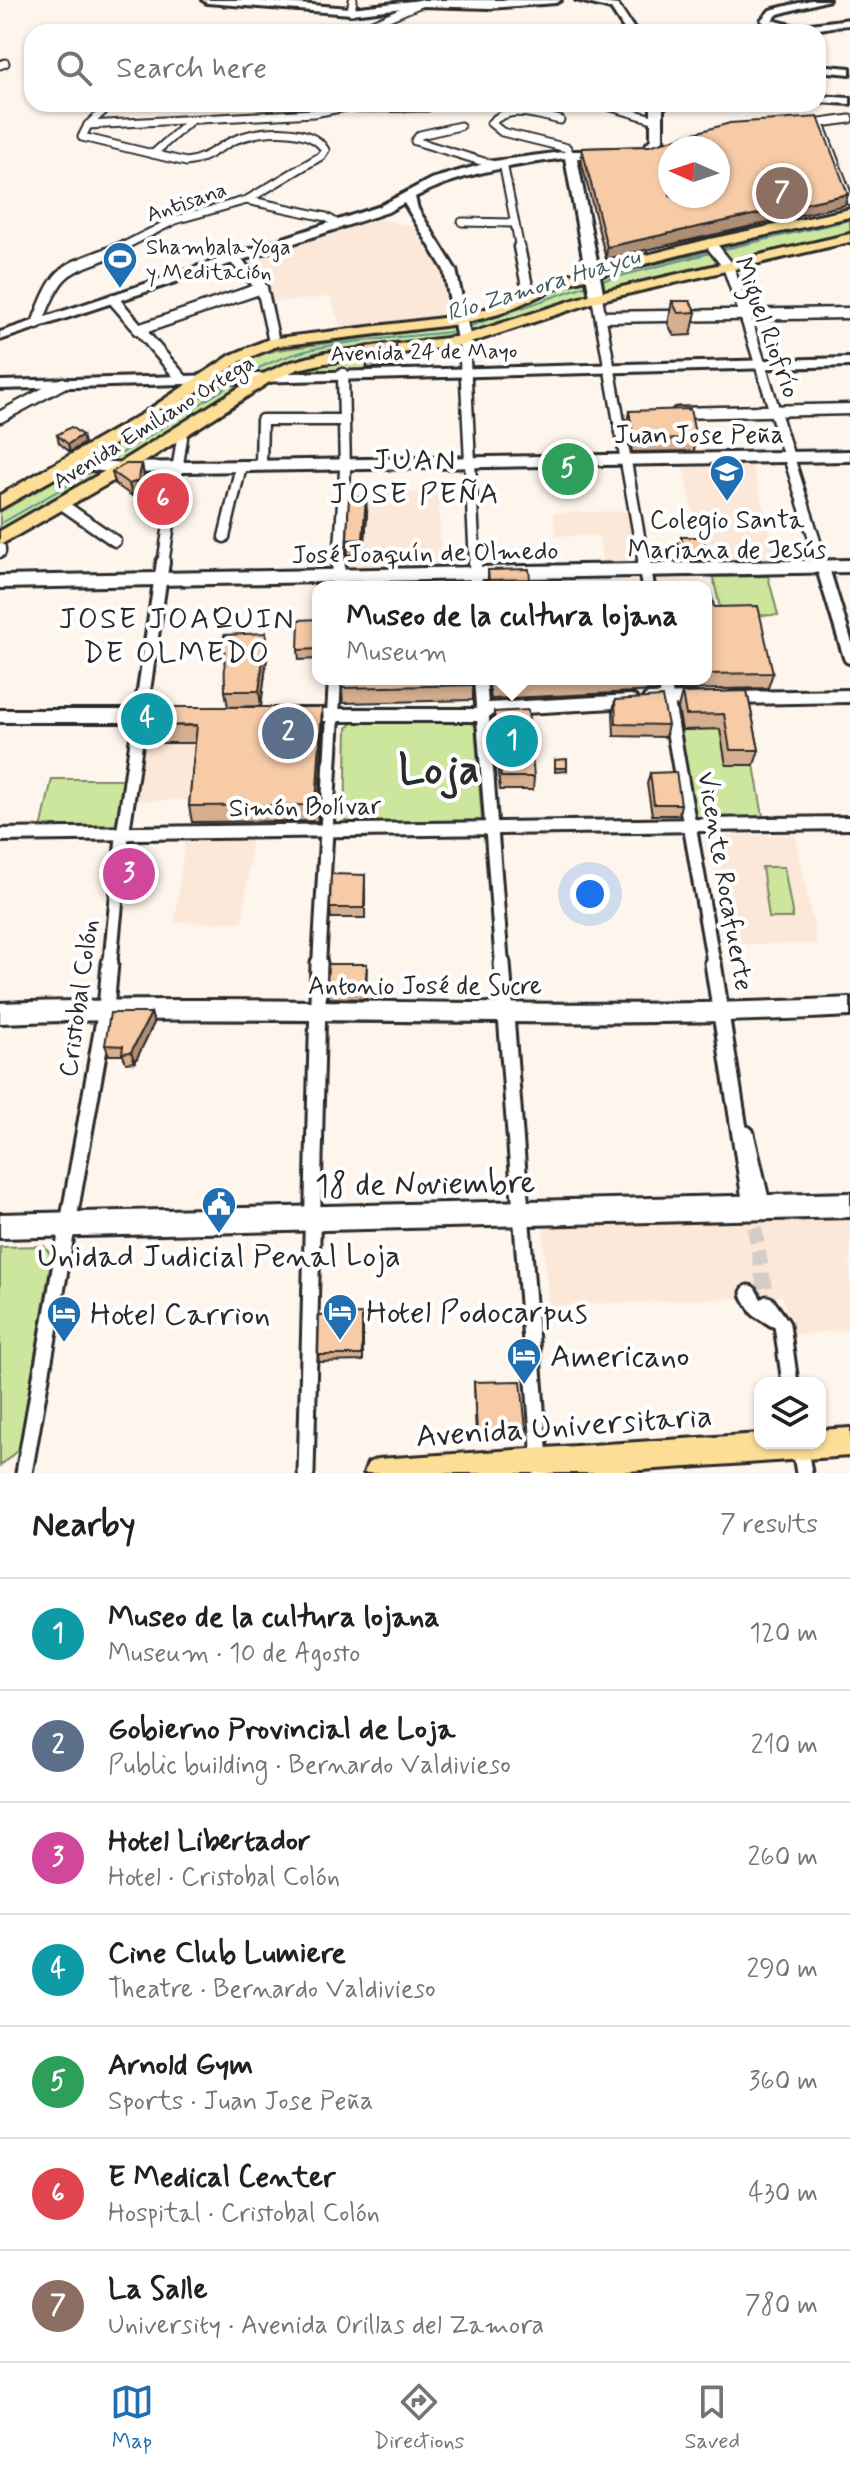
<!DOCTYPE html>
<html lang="en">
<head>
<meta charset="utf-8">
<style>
  :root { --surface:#fff; --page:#f2f2f2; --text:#202124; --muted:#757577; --line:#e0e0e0; --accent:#1f6fb2 }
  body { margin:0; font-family:Mynerve,sans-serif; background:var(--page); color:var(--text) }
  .controls { position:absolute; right:24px; bottom:24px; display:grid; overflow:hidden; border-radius:16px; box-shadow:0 2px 6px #0004 }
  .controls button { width:72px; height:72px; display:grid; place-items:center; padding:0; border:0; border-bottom:2px solid var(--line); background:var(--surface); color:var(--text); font:40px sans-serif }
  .compass { position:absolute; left:658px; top:136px; width:72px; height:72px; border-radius:50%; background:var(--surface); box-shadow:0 2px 6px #0004; rotate:273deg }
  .you { position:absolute; left:590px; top:894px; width:28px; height:28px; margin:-20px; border:6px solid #fff; border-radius:50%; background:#1a73e8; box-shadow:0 0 0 12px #1a73e833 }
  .badge { display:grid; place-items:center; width:52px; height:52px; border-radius:50%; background:var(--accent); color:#fff; font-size:26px; font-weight:700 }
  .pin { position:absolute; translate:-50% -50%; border:4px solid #fff; box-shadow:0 2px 8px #0006 }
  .popup { position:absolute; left:312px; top:581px; width:400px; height:104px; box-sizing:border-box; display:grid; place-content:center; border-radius:16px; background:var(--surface); filter:drop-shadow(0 2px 6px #0005); font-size:26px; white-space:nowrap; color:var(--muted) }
  .popup b { font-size:30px; color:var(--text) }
  .popup::after { content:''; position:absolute; left:50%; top:100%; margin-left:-16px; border:16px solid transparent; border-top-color:var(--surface) }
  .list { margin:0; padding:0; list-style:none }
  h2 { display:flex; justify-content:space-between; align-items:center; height:104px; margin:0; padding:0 32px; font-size:34px }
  h2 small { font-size:26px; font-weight:400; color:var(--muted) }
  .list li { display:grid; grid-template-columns:52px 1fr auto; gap:24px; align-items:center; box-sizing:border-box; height:112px; padding:0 32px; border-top:2px solid var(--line) }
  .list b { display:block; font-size:30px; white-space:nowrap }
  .list p { margin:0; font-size:26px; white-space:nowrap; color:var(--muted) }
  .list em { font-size:26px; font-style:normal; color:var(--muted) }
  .icon { flex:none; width:44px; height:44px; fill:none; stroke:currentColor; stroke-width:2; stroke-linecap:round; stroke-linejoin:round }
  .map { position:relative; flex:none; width:850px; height:1473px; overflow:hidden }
  .search { position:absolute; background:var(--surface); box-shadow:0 2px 6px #0004; left:24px; right:24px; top:24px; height:88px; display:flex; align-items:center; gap:20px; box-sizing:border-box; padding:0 28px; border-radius:24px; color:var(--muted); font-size:30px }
  .sheet { height:888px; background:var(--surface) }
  nav { display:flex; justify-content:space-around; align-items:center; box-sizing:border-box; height:112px; border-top:2px solid var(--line); background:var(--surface); font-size:22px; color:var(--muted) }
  nav a { display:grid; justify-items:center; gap:4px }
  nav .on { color:var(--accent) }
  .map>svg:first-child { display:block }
  .built { fill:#fce8d8 }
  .green { fill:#cce69d; stroke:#7c8864; stroke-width:2 }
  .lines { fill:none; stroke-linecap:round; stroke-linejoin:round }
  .stream { stroke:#609096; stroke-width:2 }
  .street-tunnel { stroke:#d4cdc6; stroke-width:15; stroke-dasharray:15 8; stroke-linecap:butt }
  .street-far3-casing { stroke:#2b2b2b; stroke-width:11 }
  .street-far2-casing { stroke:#2b2b2b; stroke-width:15 }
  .street-far1-casing { stroke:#2b2b2b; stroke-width:18 }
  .street-casing { stroke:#2b2b2b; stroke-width:21 }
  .secondary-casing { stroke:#2b2b2b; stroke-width:6 }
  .primary-casing { stroke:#2b2b2b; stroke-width:6 }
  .street-far3 { stroke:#fff; stroke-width:7 }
  .street-far2 { stroke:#fff; stroke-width:10 }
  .street-far1 { stroke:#fff; stroke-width:12 }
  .street { stroke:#fff; stroke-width:15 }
  .secondary { fill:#fff; fill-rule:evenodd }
  .primary { fill:#fcde96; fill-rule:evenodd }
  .wall { fill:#d5af90; stroke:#2b2b2b; stroke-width:2 }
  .shaded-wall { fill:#ae8e75; stroke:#2b2b2b; stroke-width:2 }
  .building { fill:#f8cba7; stroke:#2b2b2b; stroke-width:2; fill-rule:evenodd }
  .labels { text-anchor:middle; stroke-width:8; stroke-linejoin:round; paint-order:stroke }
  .far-street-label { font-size:22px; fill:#2b2b2b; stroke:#fff }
  .far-poi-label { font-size:22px; fill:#2b2b2b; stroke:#fff; text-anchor:start }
  .far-water-label { font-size:24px; font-style:italic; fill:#455d60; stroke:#fff }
  .street-label { font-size:26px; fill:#2b2b2b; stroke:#fff }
  .poi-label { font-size:26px; fill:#2b2b2b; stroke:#fff }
  .quarter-label { font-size:30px; letter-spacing:2px; fill:#2b2b2b; stroke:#fff }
  .near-street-label { font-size:32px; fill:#2b2b2b; stroke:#fff }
  .near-poi-label { font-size:32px; fill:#2b2b2b; stroke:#fff; text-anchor:start }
  .town-label { font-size:42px; font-weight:bold; fill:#2b2b2b; stroke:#fff }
</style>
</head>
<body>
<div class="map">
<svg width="850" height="1473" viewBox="0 0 850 1473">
  <rect width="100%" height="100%" fill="#fef5ed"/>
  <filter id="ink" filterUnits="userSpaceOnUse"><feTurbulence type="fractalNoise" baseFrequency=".0125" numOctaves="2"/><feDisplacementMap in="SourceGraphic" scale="16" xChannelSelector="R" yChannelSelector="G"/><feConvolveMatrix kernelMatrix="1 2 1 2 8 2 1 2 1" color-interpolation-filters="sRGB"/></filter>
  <g filter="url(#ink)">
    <g class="built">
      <polygon points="381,219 411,226 426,241 443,269 450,315 341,327 330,297 272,302 264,281 244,260"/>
      <polygon points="682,462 751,462 778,562 705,564"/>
      <polygon points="439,492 440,569 341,569 341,556 364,555 368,493"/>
      <polygon points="629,511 638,568 603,569 599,536 556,536 553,513"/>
      <polygon points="138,744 201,744 194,800 129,801"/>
      <polygon points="252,834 243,922 175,923 185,836"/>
      <polygon points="795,834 817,944 725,944 710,836"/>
      <polygon points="850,1214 850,1330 791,1335 783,1296 548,1306 543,1226"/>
    </g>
    <g class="green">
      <polygon points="850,217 850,233 454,339 320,353 289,364 0,532 0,512 228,382 256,356 277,350 453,326 486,318 562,287"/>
      <polygon points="366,355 367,372 294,371 298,369"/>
      <polygon points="768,576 778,615 722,616 713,577"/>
      <polygon points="353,723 472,723 475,726 482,821 478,826 345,824 347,728"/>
      <polygon points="720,729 726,765 754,765 764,822 696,821 678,730"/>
      <polygon points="52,779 124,779 115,829 41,829"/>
      <polygon points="762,867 784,867 793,918 769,918"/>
      <polygon points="44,1246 52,1256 19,1449 0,1466 0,1247"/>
    </g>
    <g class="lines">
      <g class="stream">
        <polyline points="721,250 850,220"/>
        <polyline points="597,282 714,252"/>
        <polyline points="465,328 590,284"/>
        <path d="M245 376C306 338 388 340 458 331"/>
        <polyline points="106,463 235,382"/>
        <polyline points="0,524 96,469"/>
      </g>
      <polyline class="street-tunnel" points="751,1205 767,1304"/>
      <g class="street-far3-casing">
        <g id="street-far3">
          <polyline points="351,11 353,0"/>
          <polyline points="354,32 421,3"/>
          <polyline points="0,65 5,63"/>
          <path d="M111 104 88 125 82 137 186 162C206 160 219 146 237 139 261 130 310 125 325 150L321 156 247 200 175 220 118 249"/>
          <polyline points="601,104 656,120"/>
          <polyline points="355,108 428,107"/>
          <path d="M560 120C537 115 509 104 491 123L502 132 567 148 570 154"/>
          <polyline points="88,125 314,113 362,104"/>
          <polyline points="806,125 850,119"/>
          <polyline points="460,126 420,135 415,141 494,165"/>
          <polyline points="822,129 850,201"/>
          <polyline points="153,154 190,121"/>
          <polyline points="503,163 520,249"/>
          <polyline points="247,200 326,217 338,224"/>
          <polyline points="462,222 513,223"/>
          <polyline points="710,243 715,249"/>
        </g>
      </g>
      <g class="street-far2-casing">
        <g id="street-far2">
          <polyline points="519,247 529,296"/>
          <polyline points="713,247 728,266 745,315 822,564"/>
          <polyline points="234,259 262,288 274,342"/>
          <polyline points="597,297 644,564"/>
          <polyline points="113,299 182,379"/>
          <polyline points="602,317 850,313"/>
          <path d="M37 324C60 261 66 271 123 247"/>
          <polyline points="138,330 262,288"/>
          <polyline points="464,340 475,564"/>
          <polyline points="677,413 850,409"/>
          <polyline points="0,417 63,383"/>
          <polyline points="261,465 262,420 343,420"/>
          <polyline points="63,505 115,541"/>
          <polyline points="224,537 241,466"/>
          <polyline points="0,548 0,552"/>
          <polyline points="163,564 182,438 178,433"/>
          <polyline points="339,564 345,471 343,374"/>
        </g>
      </g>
      <g class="street-far1-casing">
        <g id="street-far1">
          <polyline points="475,562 476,587"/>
          <polyline points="644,562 648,587"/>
          <polyline points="821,562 850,657"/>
          <polyline points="0,582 850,566"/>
          <polyline points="337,587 339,562"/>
          <polyline points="480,679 502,965"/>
          <polyline points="664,679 714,965"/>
          <polyline points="733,698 850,696"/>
          <polyline points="649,700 695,699"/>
          <polyline points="308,715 482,715 489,709 631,701"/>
          <polyline points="0,716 145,716"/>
          <polyline points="0,835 850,823"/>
          <polyline points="110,965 123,832 163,562"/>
          <polyline points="319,965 335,679"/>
        </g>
      </g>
      <g class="street-casing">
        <g id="street">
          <polyline points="502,963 541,1473"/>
          <polyline points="713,963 751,1205"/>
          <polyline points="746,1134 763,1208"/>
          <polyline points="749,1293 758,1309 774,1319"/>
          <polyline points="767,1304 782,1325 790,1383"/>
          <polyline points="799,1443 804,1473"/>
          <polyline points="24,1473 106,1009 110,963"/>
          <polyline points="306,1473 319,963"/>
        </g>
      </g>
      <g class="secondary-casing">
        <g id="secondary">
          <polygon points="202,0 246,0 351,8 421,0 561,0 556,3 490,8 421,6 351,14 207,3"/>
          <polygon points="576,0 618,5 636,32 626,32 611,9"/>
          <path d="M811 0H829L778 14 772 20 795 26 850 19V25C821 26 785 42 761 20L770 10Z"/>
          <polygon points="818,65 850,68 850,74 818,71"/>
          <polygon points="818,96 850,98 850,104 818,102"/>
          <polygon points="656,104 669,104 663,109 663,140 650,153 629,157 629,153 642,149 651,139 651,108"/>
          <path d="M570 151H603L609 155 603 159 577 158 604 297 602 300 597 301 590 297 565 158C513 166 462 172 415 197L418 209 456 270 471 340 469 343 464 344 457 340 444 270 404 203 388 212 0 340V332L380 206 431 179 494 161Z"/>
          <polygon points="850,358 850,366 0,389 0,381"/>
          <polygon points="850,451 850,461 123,473 69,468 61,463 69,458 123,463"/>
          <path d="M850 998V1016C567 1032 283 1012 0 1023V1003C283 993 567 1013 850 998Z"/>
          <polygon points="850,1193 850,1217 0,1238 0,1214"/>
        </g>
      </g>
      <g class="primary-casing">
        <g id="primary">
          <polygon points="850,209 850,217 711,247 566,284 499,314 460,324 277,346 241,361 154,422 0,509 0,495 142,414 231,355 269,339 459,316 489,308 556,278 710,239"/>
          <polygon points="850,234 850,242 601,300 464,345 325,363 298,369 268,383 129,472 0,545 0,531 117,464 256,377 288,363 325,353 462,336 592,294"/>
          <polygon points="850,1428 850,1456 597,1473 364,1473 368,1463 378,1459 760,1434 760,1443 820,1443 820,1430"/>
        </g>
      </g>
      <use href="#street-far3" class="street-far3"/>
      <use href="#street-far2" class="street-far2"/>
      <use href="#street-far1" class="street-far1"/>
      <use href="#street" class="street"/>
      <use href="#secondary" class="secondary"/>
      <use href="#primary" class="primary"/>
    </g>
    <g class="wall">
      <polygon points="649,146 848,194 845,205 606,259 581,160 582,148"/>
      <polygon points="672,301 696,312 691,335 674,336 668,324"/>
      <polygon points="396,342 397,367 367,368 366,346"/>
      <polygon points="629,411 696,439 694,451 632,452 627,423"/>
      <polygon points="57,435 84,443 70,452 59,443"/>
      <polygon points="142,464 144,476 140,493 132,496 115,484 112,472"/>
      <polygon points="367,513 364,555 348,555 347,540"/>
      <polygon points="681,537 706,552 704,560 683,560 680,545"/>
      <polygon points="488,570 530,579 529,587 488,587"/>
      <polygon points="706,593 714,607 773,673 768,688 675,690 673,679 706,679"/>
      <polygon points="318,619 318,659 299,660 298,650"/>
      <polygon points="266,633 268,649 261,706 228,707 225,691"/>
      <polygon points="341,679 473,679 473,700 343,703"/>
      <polygon points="488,679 659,679 657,691 491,699"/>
      <polygon points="747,691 759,750 754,765 726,765 720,729 682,730 678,708 682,693"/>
      <polygon points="615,700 668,725 665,737 614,736 613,711"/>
      <polygon points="494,712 534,777 533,790 500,790 493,725"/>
      <polygon points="323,724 318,821 192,822 189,806 195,743 145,743 141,726"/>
      <polygon points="555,760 567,768 567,771 555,772"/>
      <polygon points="650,773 681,804 679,815 652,815 647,784"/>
      <polygon points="365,875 365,918 331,918 330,908"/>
      <polygon points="367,964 366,999 329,998 327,988"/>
      <polygon points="151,1013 154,1023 135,1062 126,1063 123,1055 109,1055 105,1045"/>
      <polygon points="363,1322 363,1361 319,1362 318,1355"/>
      <polygon points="474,1382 526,1429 524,1435 476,1437"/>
    </g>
    <g class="shaded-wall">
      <polygon points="848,194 845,205 606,259 607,247"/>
      <polygon points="82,435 84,443 70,452 68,444"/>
      <polygon points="142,464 144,476 140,493 132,496 129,484"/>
      <polygon points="366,497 367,513 364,555 363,539"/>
      <polygon points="266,633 268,649 261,706 259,691"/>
      <polygon points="322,707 323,724 318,821 316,805"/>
      <polygon points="151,1013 154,1023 135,1062 131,1052"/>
    </g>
    <g class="building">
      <path d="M818 117 848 194 607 247 582 148 649 146 730 123ZM670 148H718V196H670Z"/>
      <polygon points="672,301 690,301 696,312 678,313"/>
      <polygon points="396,342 396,352 366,353 366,346"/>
      <polygon points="690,409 696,439 634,440 629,411"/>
      <polygon points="71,427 82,435 68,444 57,435"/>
      <polygon points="126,464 142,464 138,481 129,484 112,472"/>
      <polygon points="349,497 366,497 363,539 347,540"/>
      <polygon points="681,537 703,537 706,552 685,552"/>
      <polygon points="529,569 530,579 489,580 488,570"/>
      <polygon points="706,593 711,593 714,607 758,606 773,673 706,674"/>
      <polygon points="318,619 318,649 298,650 299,620"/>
      <polygon points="266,633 259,691 225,691 224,635"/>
      <polygon points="341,679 473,679 473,685 342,688"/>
      <polygon points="491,679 594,679 491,684"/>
      <polygon points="747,691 759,750 730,750 724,714 686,715 682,693"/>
      <polygon points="662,697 668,725 616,724 615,700"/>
      <polygon points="144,707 322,707 316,805 189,806 197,725 141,726"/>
      <polygon points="528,710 534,777 501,777 494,712"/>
      <polygon points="567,759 567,768 555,768 555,760"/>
      <polygon points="676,772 681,804 654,804 650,773"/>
      <polygon points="331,874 365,875 364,908 330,908"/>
      <polygon points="328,964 367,964 365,989 327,988"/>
      <polygon points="110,1013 151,1013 131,1052 122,1053 123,1046 105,1045"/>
      <polygon points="362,1314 362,1355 318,1355 319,1316"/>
      <polygon points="521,1381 526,1429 477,1431 474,1382"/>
    </g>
  </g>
  <defs>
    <g id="stadium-pin" transform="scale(1.8)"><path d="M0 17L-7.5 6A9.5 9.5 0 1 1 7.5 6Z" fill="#1f6fb2" stroke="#fff"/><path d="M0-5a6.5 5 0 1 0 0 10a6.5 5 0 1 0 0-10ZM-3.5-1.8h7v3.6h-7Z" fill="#fff"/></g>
    <g id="university-pin" transform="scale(1.8)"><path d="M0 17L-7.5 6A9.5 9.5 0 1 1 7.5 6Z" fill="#1f6fb2" stroke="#fff"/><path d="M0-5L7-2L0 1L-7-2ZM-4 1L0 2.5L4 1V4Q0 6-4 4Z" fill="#fff"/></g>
    <g id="civic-pin" transform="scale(1.8)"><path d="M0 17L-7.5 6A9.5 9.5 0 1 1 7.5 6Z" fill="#1f6fb2" stroke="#fff"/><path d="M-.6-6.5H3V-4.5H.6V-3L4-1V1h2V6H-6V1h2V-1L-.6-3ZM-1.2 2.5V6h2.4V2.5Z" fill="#fff"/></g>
    <g id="hotel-pin" transform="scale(1.8)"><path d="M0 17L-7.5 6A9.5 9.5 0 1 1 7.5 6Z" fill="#1f6fb2" stroke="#fff"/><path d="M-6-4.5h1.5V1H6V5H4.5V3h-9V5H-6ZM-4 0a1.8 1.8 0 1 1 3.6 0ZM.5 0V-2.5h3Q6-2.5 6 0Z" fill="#fff"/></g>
  </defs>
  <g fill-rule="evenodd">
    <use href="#stadium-pin" x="120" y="259"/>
    <use href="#university-pin" x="727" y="472"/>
    <use href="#civic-pin" x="219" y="1204"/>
    <use href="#hotel-pin" x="340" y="1311"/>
    <use href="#hotel-pin" x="64" y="1313"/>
    <use href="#hotel-pin" x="524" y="1355"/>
  </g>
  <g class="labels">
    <g class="far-street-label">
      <text transform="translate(186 201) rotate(-19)" y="8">Antisana</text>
      <text transform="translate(424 351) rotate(-1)" y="8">Avenida 24 de Mayo</text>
      <text transform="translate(153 421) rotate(-32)" y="8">Avenida Emiliano Ortega</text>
    </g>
    <g class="far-poi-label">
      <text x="146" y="254">Shambala Yoga<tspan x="146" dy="25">y Meditación</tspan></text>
    </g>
    <g class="far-water-label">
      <text transform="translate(543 284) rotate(-17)" y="8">Río Zamora Huaycu</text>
    </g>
    <g class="street-label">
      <text transform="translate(768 327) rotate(70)" y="9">Miguel Riofrío</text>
      <text x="699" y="443">Juan Jose Peña</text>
      <text transform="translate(425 552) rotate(-1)" y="9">José Joaquín de Olmedo</text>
      <text transform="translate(305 806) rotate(-1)" y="9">Simón Bolívar</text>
      <text transform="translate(726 881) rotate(80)" y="9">Vicente Rocafuerte</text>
      <text x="425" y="994">Antonio José de Sucre</text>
      <text transform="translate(78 998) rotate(-82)" y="9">Cristobal Colón</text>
    </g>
    <g class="poi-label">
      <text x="727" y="528">Colegio Santa<tspan x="727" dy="30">Mariana de Jesús</tspan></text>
    </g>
    <g class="quarter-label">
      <text x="415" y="469">JUAN<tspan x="415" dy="34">JOSE PEÑA</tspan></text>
      <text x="177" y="628">JOSE JOAQUIN<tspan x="177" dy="34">DE OLMEDO</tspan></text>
    </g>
    <g class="near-street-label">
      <text transform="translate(425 1183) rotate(-1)" y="11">18 de Noviembre</text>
      <text transform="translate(564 1425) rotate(-4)" y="11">Avenida Universitaria</text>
    </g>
    <g class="near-poi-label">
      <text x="219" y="1266" text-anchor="middle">Unidad Judicial Penal Loja</text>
      <text x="366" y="1322">Hotel Podocarpus</text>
      <text x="90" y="1324">Hotel Carrion</text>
      <text x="550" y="1366">Americano</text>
    </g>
    <g class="town-label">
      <text x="439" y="783">Loja</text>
    </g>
  </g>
</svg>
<div class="controls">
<button><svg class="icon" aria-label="layers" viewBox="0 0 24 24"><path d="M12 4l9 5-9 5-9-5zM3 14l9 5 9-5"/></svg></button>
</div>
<svg class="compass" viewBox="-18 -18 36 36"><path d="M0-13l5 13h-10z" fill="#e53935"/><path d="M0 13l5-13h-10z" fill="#757577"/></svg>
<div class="you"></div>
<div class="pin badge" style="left:512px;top:741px;background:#0f9aa8">1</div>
<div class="popup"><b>Museo de la cultura lojana</b>Museum</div>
<div class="pin badge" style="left:288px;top:733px;background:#5c6f8a">2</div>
<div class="pin badge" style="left:129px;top:874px;background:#d1479c">3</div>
<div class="pin badge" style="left:147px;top:719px;background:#0f9aa8">4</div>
<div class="pin badge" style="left:568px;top:469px;background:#2e9e5b">5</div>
<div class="pin badge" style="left:163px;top:499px;background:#e0444e">6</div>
<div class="pin badge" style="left:782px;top:193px;background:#8d6e63">7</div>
<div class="search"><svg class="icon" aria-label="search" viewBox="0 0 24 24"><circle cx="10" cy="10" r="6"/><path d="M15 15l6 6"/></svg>Search here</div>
</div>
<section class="sheet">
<h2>Nearby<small>7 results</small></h2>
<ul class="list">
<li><span class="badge" style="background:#0f9aa8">1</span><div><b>Museo de la cultura lojana</b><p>Museum · 10 de Agosto</p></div><em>120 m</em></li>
<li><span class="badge" style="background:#5c6f8a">2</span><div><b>Gobierno Provincial de Loja</b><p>Public building · Bernardo Valdivieso</p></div><em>210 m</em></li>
<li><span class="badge" style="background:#d1479c">3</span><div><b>Hotel Libertador</b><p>Hotel · Cristobal Colón</p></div><em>260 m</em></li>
<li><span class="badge" style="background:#0f9aa8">4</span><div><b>Cine Club Lumiere</b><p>Theatre · Bernardo Valdivieso</p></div><em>290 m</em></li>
<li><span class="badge" style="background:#2e9e5b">5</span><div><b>Arnold Gym</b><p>Sports · Juan Jose Peña</p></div><em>360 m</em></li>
<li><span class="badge" style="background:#e0444e">6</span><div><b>E Medical Center</b><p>Hospital · Cristobal Colón</p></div><em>430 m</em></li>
<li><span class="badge" style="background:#8d6e63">7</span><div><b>La Salle</b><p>University · Avenida Orillas del Zamora</p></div><em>780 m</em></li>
</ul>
</section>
<nav>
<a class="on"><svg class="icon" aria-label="map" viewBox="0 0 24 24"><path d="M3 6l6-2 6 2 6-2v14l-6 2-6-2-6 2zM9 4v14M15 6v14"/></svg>Map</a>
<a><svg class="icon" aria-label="directions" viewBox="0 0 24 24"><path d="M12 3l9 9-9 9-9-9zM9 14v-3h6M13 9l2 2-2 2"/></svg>Directions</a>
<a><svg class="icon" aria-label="saved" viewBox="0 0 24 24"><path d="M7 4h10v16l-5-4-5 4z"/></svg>Saved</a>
</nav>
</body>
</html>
